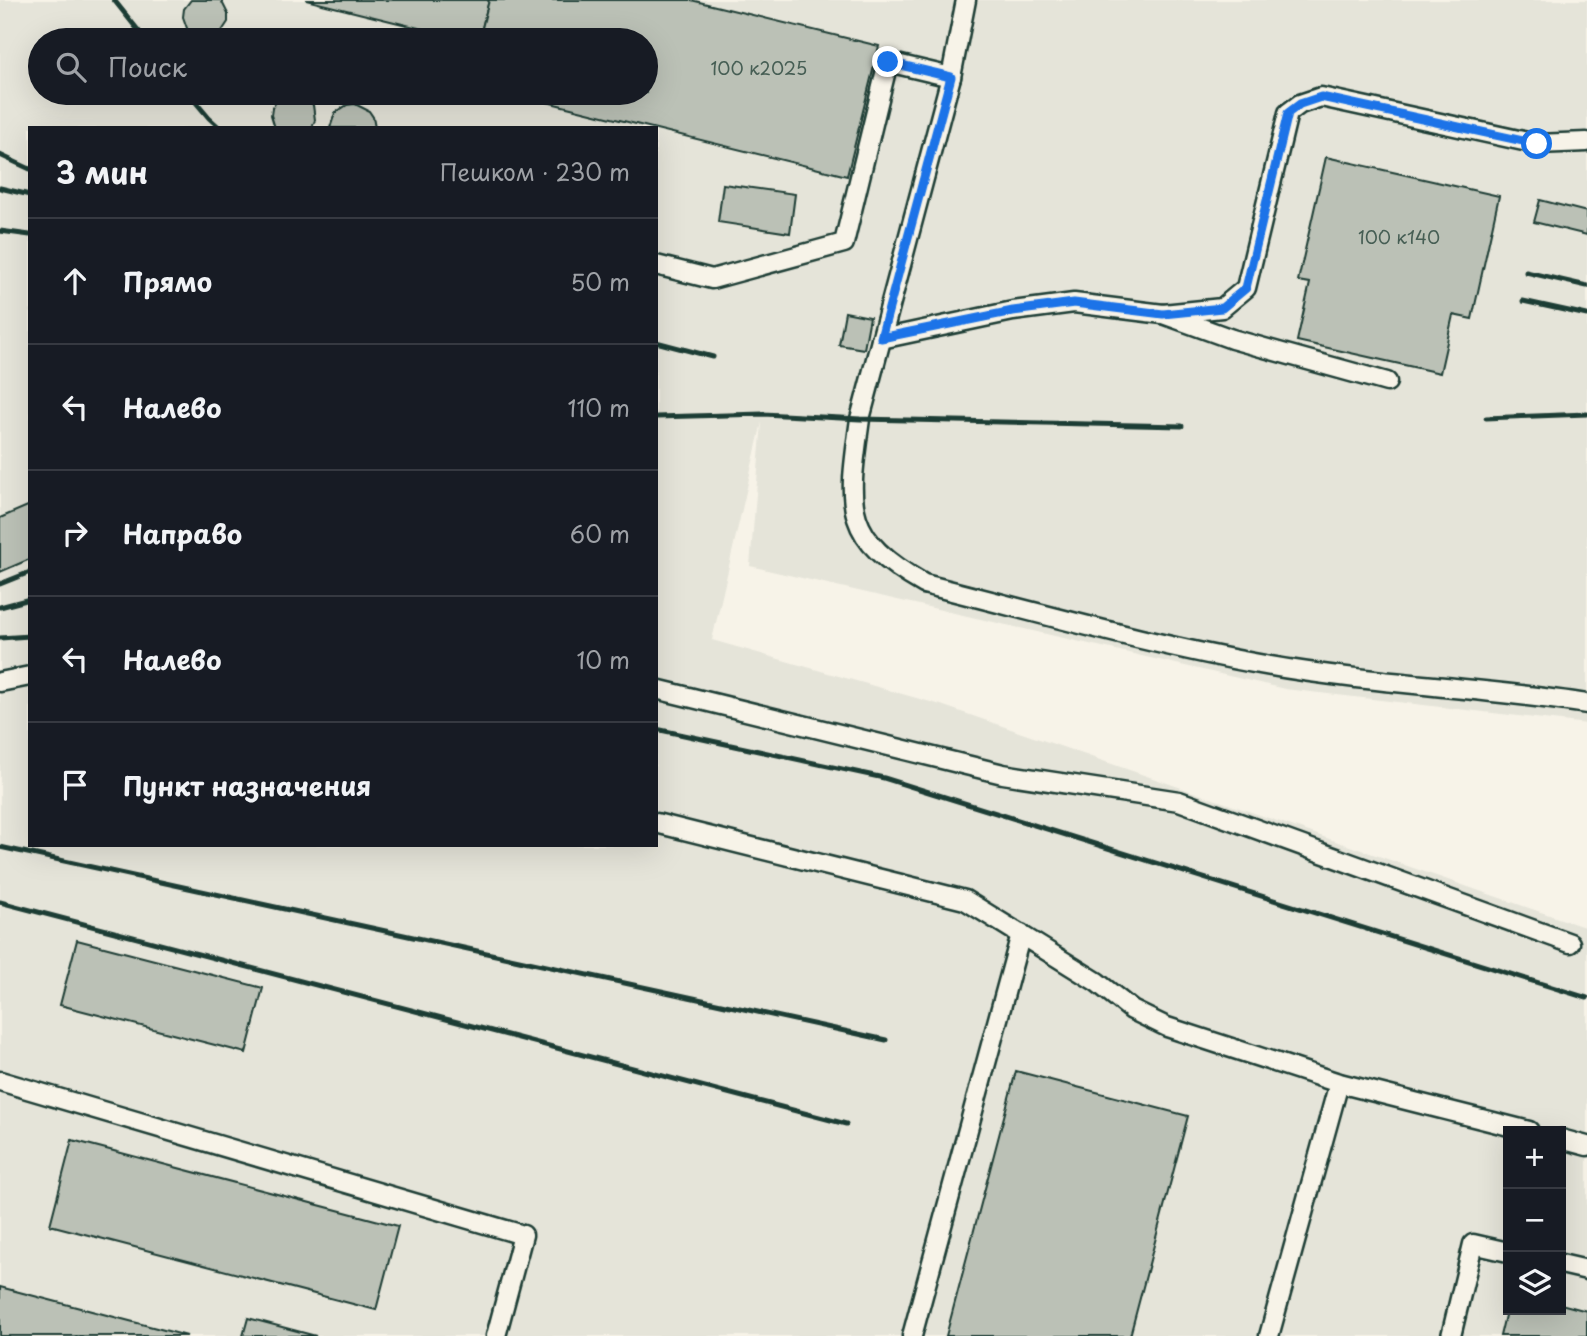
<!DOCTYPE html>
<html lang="ru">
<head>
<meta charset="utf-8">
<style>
  :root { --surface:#171b24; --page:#20242c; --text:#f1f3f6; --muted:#9ea1a6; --line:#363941 }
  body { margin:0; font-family:"Playpen Sans",sans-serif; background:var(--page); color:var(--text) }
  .controls { position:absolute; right:21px; bottom:21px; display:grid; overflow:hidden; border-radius:0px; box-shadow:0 7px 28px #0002 }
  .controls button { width:63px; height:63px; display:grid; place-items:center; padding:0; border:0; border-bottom:2px solid var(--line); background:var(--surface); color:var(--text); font:35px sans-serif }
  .stop { position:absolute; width:21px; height:21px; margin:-16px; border:5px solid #1a73e8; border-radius:50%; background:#fff }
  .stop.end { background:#1a73e8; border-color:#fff; box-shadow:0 2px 7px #0008 }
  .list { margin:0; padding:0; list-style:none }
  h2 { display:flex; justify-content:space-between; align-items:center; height:91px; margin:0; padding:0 28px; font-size:30px }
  h2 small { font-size:23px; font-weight:400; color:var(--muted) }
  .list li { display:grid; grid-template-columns:46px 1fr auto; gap:21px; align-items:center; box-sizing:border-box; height:126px; padding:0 28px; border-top:2px solid var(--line) }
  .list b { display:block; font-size:26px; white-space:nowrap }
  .list em { font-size:23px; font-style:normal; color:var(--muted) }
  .icon { flex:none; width:38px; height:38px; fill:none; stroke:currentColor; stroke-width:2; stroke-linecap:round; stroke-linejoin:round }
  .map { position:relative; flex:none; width:1587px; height:1336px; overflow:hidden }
  .search { position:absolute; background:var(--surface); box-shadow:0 7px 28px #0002; left:28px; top:28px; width:630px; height:77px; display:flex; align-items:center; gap:18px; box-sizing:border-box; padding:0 24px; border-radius:38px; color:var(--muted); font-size:26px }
  .panel { position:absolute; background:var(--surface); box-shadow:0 7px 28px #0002; left:28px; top:126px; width:630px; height:721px; border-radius:0px }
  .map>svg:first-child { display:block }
  .built { fill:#e5e4d9; fill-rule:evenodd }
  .building { fill:#bbc1b6; stroke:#1f3d34; stroke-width:2 }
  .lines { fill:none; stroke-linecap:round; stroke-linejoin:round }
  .lane-casing { stroke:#1f3d34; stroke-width:23 }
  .lane { stroke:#f7f3e8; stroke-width:18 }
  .rail { stroke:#1f3d34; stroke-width:5 }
  .route { stroke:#1a73e8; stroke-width:9 }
  .labels { text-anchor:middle; stroke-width:5; stroke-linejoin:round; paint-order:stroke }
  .number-label { font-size:18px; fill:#465e54 }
</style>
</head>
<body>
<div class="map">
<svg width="1587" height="1336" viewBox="0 0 1587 1336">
  <rect width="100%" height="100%" fill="#f7f3e8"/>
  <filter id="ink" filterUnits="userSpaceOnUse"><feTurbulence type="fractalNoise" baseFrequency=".0143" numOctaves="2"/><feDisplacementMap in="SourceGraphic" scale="14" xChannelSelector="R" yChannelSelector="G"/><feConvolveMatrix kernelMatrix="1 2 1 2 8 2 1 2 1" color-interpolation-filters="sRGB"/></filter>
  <g filter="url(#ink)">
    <path class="built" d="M0 0H1587V724L1285 689 750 566 762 422 712 640 941 705 1587 928V1336H0ZM40 40H646V93H40ZM30 128H656V845H30ZM1508 1131H1561V1310H1508Z"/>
    <g class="building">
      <polygon points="191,0 221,0 228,14 228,22 220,34 214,38 200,39 188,31 183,17 184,9"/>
      <polygon points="306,0 489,0 479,40 467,40"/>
      <polygon points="489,0 691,0 879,46 847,176 510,93 646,93 646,40 479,40"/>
      <polygon points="287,93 303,94 313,105 315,120 312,128 275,128 271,115 272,108 280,96"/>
      <polygon points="355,104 369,111 373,117 375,128 330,128 335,113 347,105"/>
      <polygon points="1326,157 1499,196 1472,319 1453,315 1440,373 1297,341 1310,283 1298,281"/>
      <polygon points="723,184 795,194 790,233 718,222"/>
      <polygon points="1540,200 1587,212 1587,235 1534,222"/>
      <polygon points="845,312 870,317 864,349 839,345"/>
      <polygon points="30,505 30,559 0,572 0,518"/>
      <polygon points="77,940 263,988 246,1053 60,1005"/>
      <polygon points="1016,1071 1188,1116 1130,1336 946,1336"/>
      <polygon points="72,1140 398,1226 376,1310 50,1225"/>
      <polygon points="0,1287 187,1336 0,1336"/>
      <polygon points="1508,1303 1508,1310 1561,1310 1561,1304 1587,1311 1587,1336 1500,1336"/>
      <polygon points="248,1318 316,1336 243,1336"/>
    </g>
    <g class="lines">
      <g class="lane-casing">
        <g id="lane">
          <path d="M966 0 951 77 860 419C848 506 841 537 924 584 1037 612 1151 645 1265 665 1372 684 1480 687 1587 704"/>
          <polyline points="656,265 712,279 844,243 888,62 951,77"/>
          <polyline points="1163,314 1222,308 1246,288 1288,113 1300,104 1321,97 1537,144 1587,142"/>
          <polyline points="881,339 1013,311 1074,303 1163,314 1232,339 1387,382"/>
          <polyline points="0,682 30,676"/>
          <polyline points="656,689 1003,774 1179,801 1570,943"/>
          <polyline points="656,823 965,900 1097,982 1132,1010 1167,1027 1339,1083 1269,1336"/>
          <polyline points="0,1081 523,1235 496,1336"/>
          <polyline points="1339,1083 1529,1131"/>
          <polyline points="1561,1139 1587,1146"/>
          <polyline points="1561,1264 1587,1270"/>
          <polyline points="912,1336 1021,934"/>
          <polyline points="1451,1336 1473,1244 1508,1252"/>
        </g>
      </g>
      <use href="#lane" class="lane"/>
      <g class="rail">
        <polyline points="114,0 146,40"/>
        <polyline points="188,93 209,118 220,128"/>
        <polyline points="0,155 30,169"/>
        <polyline points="0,188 30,195"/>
        <polyline points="0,231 30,235"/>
        <polyline points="1526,272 1587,286"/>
        <polyline points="1523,301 1587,315"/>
        <polyline points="656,342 713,357"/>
        <polyline points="656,417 763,414 860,419 1182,426"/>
        <polyline points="1486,418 1587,414"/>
        <polyline points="0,584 30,572"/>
        <polyline points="0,607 30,599"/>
        <polyline points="0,638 30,636"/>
        <polyline points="656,729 884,778 1587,998"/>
        <polyline points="0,847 886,1040"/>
        <polyline points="0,902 846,1124"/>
      </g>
    </g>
  </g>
  <g class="lines" filter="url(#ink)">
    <polyline class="route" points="888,62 951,77 881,338 1013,311 1074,303 1163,314 1222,308 1246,288 1288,113 1300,104 1321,97 1537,144"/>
  </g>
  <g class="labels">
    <g class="number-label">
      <text x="759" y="75">100 к2025</text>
      <text x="1399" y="244">100 к140</text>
    </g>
  </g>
</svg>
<div class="controls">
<button>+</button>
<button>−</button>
<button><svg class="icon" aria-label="layers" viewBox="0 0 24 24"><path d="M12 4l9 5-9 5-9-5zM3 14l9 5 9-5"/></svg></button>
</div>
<div class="stop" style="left:1537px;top:144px"></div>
<div class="stop end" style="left:888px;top:62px"></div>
<div class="search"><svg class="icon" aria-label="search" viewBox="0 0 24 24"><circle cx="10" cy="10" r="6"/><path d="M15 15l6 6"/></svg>Поиск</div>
<section class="panel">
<h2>3 мин<small>Пешком · 230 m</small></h2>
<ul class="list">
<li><svg class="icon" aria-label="ahead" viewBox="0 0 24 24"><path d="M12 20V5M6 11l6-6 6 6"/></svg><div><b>Прямо</b></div><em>50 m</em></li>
<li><svg class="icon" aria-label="left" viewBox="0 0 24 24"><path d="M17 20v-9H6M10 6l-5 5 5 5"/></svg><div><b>Налево</b></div><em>110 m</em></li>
<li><svg class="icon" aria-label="right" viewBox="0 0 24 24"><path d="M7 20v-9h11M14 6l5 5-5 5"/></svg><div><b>Направо</b></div><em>60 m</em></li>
<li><svg class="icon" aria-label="left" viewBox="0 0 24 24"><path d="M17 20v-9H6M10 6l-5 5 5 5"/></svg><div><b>Налево</b></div><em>10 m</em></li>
<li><svg class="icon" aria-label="arrive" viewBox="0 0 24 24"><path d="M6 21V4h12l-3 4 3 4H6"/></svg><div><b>Пункт назначения</b></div></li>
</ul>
</section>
</div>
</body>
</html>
